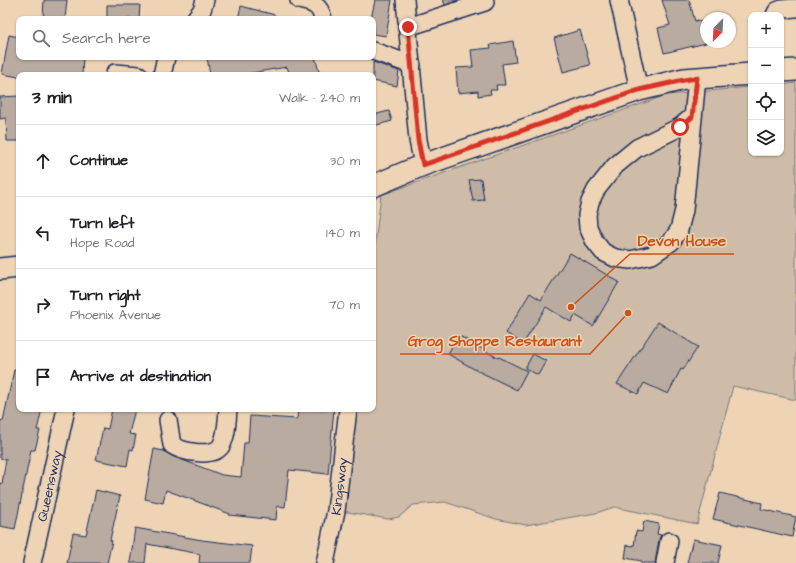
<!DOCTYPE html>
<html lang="en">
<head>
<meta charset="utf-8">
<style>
  :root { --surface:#fff; --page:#f6f6f6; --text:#202124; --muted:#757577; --line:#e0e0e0 }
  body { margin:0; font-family:"Architects Daughter",sans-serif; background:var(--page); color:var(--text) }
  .controls { position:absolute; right:12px; top:12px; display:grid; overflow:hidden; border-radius:8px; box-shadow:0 1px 3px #0004 }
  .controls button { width:36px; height:36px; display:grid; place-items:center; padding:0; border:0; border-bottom:1px solid var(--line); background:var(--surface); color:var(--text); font:20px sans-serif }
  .compass { position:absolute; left:700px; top:12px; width:36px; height:36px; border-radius:50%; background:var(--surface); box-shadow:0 1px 3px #0004; rotate:204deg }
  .stop { position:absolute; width:12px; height:12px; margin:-9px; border:3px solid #d93025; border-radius:50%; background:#fff }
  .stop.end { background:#d93025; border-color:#fff; box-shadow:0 1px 4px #0008 }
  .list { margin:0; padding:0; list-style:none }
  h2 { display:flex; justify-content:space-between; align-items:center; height:52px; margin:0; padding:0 16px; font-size:17px }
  h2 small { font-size:13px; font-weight:400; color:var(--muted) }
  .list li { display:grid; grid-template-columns:26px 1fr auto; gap:12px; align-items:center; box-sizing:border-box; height:72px; padding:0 16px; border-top:1px solid var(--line) }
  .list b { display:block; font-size:15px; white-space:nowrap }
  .list p { margin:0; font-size:13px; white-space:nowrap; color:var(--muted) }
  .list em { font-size:13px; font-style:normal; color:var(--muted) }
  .icon { flex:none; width:22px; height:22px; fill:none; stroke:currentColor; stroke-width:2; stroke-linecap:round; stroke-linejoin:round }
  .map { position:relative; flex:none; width:796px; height:563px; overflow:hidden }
  .search { position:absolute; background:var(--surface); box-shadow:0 1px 3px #0004; left:16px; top:16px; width:360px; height:44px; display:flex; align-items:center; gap:10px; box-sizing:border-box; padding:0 14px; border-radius:8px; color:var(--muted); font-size:15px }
  .panel { position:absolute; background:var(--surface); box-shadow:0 1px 3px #0004; left:16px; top:72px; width:360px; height:340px; border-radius:8px }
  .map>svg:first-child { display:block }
  .green { fill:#cfbca8; stroke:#757683 }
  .building { fill:#baaba0; stroke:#1b2f5e }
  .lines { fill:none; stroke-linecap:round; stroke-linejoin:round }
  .minor-casing { stroke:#1b2f5e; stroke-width:20 }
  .major-casing { stroke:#1b2f5e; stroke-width:24 }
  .minor { stroke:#eed4b5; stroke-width:17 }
  .major { stroke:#eed4b5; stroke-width:21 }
  .route { stroke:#d93025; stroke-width:5 }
  .labels { text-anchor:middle; stroke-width:3; stroke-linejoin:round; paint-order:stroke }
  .street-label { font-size:14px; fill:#1b2f5e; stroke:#eed4b5 }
  .leader { fill:none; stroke:#c95318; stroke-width:1.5 }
  .callout-dot { fill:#c95318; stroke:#eed4b5; stroke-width:1.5 }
  .callout-label { font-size:15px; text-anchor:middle; font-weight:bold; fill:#c95318; stroke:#eed4b5; stroke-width:3; stroke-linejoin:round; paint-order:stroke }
</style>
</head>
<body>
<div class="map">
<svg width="796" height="563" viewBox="0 0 796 563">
  <rect width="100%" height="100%" fill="#eed4b5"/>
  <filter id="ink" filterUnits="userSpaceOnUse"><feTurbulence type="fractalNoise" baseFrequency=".025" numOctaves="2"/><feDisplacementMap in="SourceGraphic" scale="8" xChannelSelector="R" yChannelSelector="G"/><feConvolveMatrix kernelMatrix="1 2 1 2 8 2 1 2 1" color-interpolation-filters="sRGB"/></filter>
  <g filter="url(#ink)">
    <polygon class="green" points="796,83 796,400 733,386 697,524 614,507 596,513 526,525 496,519 445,502 413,505 399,517 388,519 342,511 356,409 373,409 373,260 381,195 667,95 751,87 751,153 781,153 781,85"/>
    <g class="building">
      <polygon points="44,0 67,0 65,19 43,19"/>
      <polygon points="375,0 392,0 386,36 373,34 373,19 371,19"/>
      <polygon points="443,0 459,0 445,5"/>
      <polygon points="662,0 689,0 695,21 698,20 699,22 706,20 706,43 664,53 658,28 670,25"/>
      <polygon points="107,5 140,5 139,19 107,19"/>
      <polygon points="241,6 275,15 274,19 238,19"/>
      <polygon points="580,30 590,65 563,72 554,38"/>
      <polygon points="9,35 19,37 19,57 83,57 82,75 19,75 19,77 2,74"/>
      <polygon points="513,41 516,62 502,64 505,85 496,85 497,90 490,90 491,94 478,96 478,91 458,93 456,68 473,67 471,50 491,48 490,45"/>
      <polygon points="207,57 315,57 320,75 290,75 287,67 239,75 210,75"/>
      <polygon points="373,62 399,71 397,86 373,81"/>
      <polygon points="19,96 19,141 7,141 6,118 0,119 0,97"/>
      <polygon points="389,111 392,121 373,126 373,115"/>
      <polygon points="481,179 484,200 473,201 469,180"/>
      <polygon points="570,253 619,282 593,326 575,315 571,322 546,307 523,344 506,333 530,293 541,300"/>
      <polygon points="658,322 698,347 683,370 681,369 668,394 644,383 638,394 617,384"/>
      <polygon points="458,335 498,358 499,357 527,371 517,390 474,369 448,354"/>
      <polygon points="533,354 546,361 538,375 525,368"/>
      <polygon points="14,370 19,371 19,409 42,409 37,430 40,430 35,450 31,450 15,529 0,526 0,483 2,484 6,459 0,458 0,420 3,421"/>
      <polygon points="112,409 135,409 129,434 136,435 133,450 130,449 127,466 96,460 103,428 108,429"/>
      <polygon points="298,409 334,409 328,474 289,470 285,507 277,506 276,520 229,515 230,514 166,490 163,503 145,499 154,449 164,451 172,456 222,475 241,477 244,443 248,443 250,416 297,419"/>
      <polygon points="96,490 120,496 110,540 112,541 107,563 67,563 73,533 86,535"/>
      <polygon points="720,493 762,503 761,509 796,517 792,537 713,519"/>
      <polygon points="644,521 659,524 657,534 661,535 659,539 655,563 641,563 642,561 625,558 627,545 634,546 636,531 642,532"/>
      <polygon points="135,528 202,540 252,546 250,563 199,563 200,554 147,544 145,563 130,563"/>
      <polygon points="693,539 722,545 718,563 687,563"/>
    </g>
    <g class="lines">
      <g class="minor-casing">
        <g id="minor">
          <path d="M299 0C312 3 320 4 323 19"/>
          <polyline points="405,0 418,140 423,165"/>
          <polyline points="619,0 639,90"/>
          <polyline points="775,15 777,11 782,9 796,8"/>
          <polyline points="195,19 202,10 205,0"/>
          <polyline points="408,27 485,2"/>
          <polyline points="373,51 412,65"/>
          <polyline points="115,73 139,75"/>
          <polyline points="162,75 166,57"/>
          <polyline points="692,117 680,127 637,148 615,166 596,190 590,202 587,215 588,227 595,242 603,252 615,258 630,260 652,255 671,242 679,230 684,210 697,78"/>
          <path d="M168 420 172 445C182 452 213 458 221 446 227 436 227 420 228 409"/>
          <path id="s1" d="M32 563 66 409"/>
          <path id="s2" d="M325 563 336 511 348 409"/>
          <polyline points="665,563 669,541"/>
        </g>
      </g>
      <g class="major-casing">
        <g id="major">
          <polyline points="781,71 796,70"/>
          <polyline points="373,186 423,165 639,90 684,79 751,74"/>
          <polyline points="0,269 19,267"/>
        </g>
      </g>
      <use href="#minor" class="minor"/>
      <use href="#major" class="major"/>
    </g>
  </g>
  <g class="lines" filter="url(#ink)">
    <polyline class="route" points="408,27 418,140 423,165 639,90 684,80 697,78 692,117 680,127"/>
  </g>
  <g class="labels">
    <g class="street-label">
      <text dy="5" stroke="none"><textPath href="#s1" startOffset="79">Queensway</textPath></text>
      <text dy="5" stroke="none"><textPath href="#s2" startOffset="78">Kingsway</textPath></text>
    </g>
  </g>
  <path class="leader" d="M571 307L630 254H734M628 313L590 354H400"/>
  <g class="callout-dot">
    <circle cx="571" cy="307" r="4"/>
    <circle cx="628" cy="313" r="4"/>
  </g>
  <g class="callout-label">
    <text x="682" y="246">Devon House</text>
    <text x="495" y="346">Grog Shoppe Restaurant</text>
  </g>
</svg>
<div class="controls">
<button>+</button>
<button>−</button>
<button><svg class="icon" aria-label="locate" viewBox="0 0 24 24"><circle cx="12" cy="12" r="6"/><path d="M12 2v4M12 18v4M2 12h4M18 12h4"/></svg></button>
<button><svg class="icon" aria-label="layers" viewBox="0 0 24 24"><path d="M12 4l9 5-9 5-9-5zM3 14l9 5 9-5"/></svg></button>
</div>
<svg class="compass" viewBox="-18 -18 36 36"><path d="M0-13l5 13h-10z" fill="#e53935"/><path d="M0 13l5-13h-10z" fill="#757577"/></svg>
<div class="stop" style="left:680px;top:127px"></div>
<div class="stop end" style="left:408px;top:27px"></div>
<div class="search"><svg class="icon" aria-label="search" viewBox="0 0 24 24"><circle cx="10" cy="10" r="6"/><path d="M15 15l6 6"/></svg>Search here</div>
<section class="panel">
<h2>3 min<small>Walk · 240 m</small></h2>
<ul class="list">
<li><svg class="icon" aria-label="ahead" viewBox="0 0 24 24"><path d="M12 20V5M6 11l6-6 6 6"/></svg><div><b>Continue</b></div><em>30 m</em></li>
<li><svg class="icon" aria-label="left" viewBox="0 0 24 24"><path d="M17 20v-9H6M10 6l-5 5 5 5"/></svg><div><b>Turn left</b><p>Hope Road</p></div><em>140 m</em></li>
<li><svg class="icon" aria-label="right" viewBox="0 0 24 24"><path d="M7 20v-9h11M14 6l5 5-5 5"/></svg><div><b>Turn right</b><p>Phoenix Avenue</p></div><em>70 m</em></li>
<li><svg class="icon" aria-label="arrive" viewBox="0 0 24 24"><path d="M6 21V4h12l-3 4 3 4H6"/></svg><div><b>Arrive at destination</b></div></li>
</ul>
</section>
</div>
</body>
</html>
